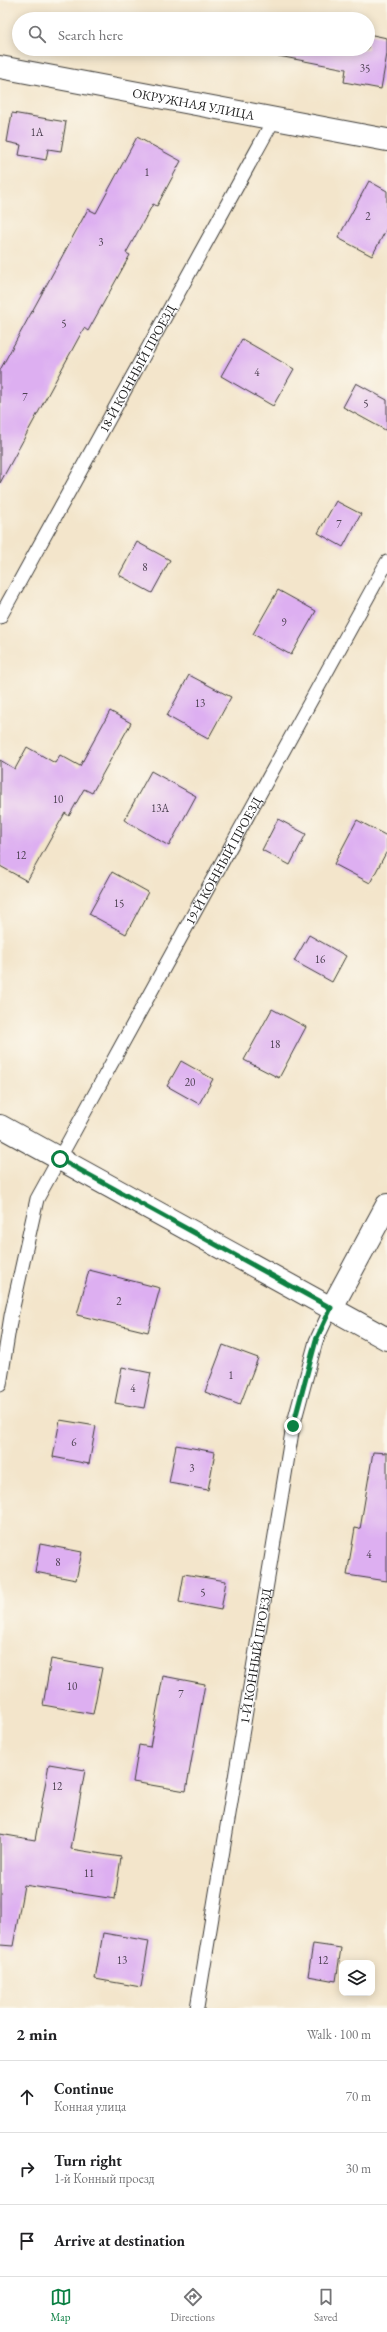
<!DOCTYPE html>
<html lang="en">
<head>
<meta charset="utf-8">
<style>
  :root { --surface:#fff; --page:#f6f6f6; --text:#202124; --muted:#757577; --line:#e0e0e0; --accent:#0b8043 }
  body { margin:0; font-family:"EB Garamond",serif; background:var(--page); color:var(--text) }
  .controls { position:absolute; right:12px; bottom:12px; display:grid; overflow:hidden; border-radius:8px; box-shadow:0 2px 10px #0003 }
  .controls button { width:36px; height:36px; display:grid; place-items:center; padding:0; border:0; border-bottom:1px solid var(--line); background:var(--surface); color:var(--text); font:20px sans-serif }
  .stop { position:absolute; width:12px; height:12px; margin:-9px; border:3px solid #0b8043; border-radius:50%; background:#fff }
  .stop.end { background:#0b8043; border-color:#fff; box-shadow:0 1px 4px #0008 }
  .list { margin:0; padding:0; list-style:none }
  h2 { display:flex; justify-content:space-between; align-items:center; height:52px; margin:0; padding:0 16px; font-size:17px }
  h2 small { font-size:13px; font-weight:400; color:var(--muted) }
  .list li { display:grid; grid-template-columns:26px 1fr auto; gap:12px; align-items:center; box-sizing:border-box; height:72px; padding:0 16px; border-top:1px solid var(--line) }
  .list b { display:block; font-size:15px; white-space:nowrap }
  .list p { margin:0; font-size:13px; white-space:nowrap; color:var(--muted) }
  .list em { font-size:13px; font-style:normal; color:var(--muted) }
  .icon { flex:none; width:22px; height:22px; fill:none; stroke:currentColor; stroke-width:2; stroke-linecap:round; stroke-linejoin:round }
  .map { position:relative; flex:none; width:387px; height:2008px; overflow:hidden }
  .search { position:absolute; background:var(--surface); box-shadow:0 2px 10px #0003; left:12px; right:12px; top:12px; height:44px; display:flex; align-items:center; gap:10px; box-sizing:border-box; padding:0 14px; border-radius:22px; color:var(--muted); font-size:15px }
  .sheet { height:268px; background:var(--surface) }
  nav { display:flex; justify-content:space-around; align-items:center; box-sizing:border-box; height:56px; border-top:1px solid var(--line); background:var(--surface); font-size:11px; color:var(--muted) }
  nav a { display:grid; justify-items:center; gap:2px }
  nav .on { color:var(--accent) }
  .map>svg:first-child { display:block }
  .building { fill:#ddaff1 }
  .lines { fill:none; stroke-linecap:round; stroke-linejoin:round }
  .lane-casing { stroke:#3c3a36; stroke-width:15 }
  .street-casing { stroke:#3c3a36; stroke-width:24 }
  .lane { stroke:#fff; stroke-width:13 }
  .street { stroke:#fff; stroke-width:22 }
  .route { stroke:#0b8043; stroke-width:5 }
  .labels { text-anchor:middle; stroke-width:4; stroke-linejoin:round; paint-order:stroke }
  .number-label { font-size:11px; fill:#4c4151 }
  .street-label { font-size:13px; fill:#1c1c1c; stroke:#fbf7ec }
</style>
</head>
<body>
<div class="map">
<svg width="387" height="2008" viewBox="0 0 387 2008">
  <rect width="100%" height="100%" fill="#fbf7ec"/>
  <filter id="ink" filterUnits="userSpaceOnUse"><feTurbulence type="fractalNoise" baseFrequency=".025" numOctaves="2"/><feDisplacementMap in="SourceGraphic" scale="8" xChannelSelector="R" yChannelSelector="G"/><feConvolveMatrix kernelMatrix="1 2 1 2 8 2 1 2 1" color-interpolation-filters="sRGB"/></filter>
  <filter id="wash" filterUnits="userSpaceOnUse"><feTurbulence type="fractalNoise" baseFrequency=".012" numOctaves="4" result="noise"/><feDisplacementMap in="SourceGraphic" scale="16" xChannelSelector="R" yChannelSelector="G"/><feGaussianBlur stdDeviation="0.9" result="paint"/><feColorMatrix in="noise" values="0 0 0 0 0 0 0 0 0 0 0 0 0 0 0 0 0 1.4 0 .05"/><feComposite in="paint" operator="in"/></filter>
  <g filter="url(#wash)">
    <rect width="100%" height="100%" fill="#f3e5cb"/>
    <g id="blocks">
      <g class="building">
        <polygon points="368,34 387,38 387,54 381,89 344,82 346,69 263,53 264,49 368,49"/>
        <polygon points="12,113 66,122 61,151 48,149 46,160 19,155 21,145 7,142"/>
        <polygon points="137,137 181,161 157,206 153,204 126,253 130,255 88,331 84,328 0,483 0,370 88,209 96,213"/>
        <polygon points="369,181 387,191 387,228 372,256 338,238"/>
        <polygon points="242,339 294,369 273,406 221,376"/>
        <polygon points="356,383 387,400 387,431 343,407"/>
        <polygon points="336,501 361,514 343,547 318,533"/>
        <polygon points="137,542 170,560 152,593 119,575"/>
        <polygon points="278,590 316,611 291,655 253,634"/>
        <polygon points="189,675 231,697 208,739 167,716"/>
        <polygon points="110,711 131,723 92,793 84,789 69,816 65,813 27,881 0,866 0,760 15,769 27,747 55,763 60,755 80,766"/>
        <polygon points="151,771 196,796 169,846 124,820"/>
        <polygon points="278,819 306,834 290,865 262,850"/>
        <polygon points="357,820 387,836 387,851 370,883 334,864"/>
        <polygon points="112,872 148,892 126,934 89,914"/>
        <polygon points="309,935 346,956 332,982 294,961"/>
        <polygon points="272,1009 306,1027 279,1078 244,1060"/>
        <polygon points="181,1061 213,1079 199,1104 167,1086"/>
        <polygon points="89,1270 160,1288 148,1332 77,1315"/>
        <polygon points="223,1345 258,1358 240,1405 205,1392"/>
        <polygon points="122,1367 151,1373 144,1408 115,1403"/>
        <polygon points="60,1420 96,1426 89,1464 53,1457"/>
        <polygon points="176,1445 215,1452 208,1490 169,1483"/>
        <polygon points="373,1452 387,1453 387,1581 347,1575 355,1528 360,1529"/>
        <polygon points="40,1544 82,1552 76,1580 35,1572"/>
        <polygon points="184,1574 226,1581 221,1610 179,1602"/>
        <polygon points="51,1659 102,1668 93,1714 43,1705"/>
        <polygon points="163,1676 205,1684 186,1791 133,1782 139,1745 150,1747"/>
        <polygon points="49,1764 85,1770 71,1849 121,1857 115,1899 24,1885 13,1946 0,1945 0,1834 35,1840"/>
        <polygon points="103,1933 149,1941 141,1987 95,1979"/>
        <polygon points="313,1944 341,1948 336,1981 308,1976"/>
      </g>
    </g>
  </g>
  <g filter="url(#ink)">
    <use href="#blocks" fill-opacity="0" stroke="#3c3a36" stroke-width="1"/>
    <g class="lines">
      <g class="lane-casing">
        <g id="lane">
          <path id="s1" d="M0 617 274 119"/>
          <path id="s2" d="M0 1385 11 1316 37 1199 387 562"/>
          <path id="s3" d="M197 2008 293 1426 316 1341 331 1309"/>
        </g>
      </g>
      <g class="street-casing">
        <g id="street">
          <path id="s4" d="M0 67 387 140"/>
          <polyline points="0,1126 387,1339"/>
          <polyline points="331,1309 387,1205"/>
        </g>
      </g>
      <use href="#lane" class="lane"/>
      <use href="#street" class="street"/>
    </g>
  </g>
  <g class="lines" filter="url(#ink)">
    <polyline class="route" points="60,1159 331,1308 316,1340 293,1426"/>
  </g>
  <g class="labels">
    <g class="number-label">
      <text x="365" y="72">35</text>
      <text x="37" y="136">1А</text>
      <text x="147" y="176">1</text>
      <text x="368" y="220">2</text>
      <text x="101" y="246">3</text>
      <text x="64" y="327">5</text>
      <text x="257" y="376">4</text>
      <text x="25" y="401">7</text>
      <text x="366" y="407">5</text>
      <text x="339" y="528">7</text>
      <text x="145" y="571">8</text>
      <text x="284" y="626">9</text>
      <text x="200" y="707">13</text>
      <text x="58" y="803">10</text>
      <text x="160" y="812">13А</text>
      <text x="21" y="859">12</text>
      <text x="119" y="907">15</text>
      <text x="320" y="963">16</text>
      <text x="275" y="1048">18</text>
      <text x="190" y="1086">20</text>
      <text x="119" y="1305">2</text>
      <text x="231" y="1379">1</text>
      <text x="133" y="1392">4</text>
      <text x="74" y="1446">6</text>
      <text x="192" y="1472">3</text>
      <text x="369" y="1558">4</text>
      <text x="58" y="1566">8</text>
      <text x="203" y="1596">5</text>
      <text x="72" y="1690">10</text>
      <text x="181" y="1698">7</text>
      <text x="57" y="1790">12</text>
      <text x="89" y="1877">11</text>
      <text x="122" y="1964">13</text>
      <text x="323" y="1964">12</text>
    </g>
    <g class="street-label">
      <text dy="5" stroke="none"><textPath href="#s4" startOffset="197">ОКРУЖНАЯ УЛИЦА</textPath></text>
      <text dy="5" stroke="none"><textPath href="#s1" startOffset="284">18-Й КОННЫЙ ПРОЕЗД</textPath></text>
      <text dy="5" stroke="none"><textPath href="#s2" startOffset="576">19-Й КОННЫЙ ПРОЕЗД</textPath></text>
      <text dy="5" stroke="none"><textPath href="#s3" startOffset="357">1-Й КОННЫЙ ПРОЕЗД</textPath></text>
    </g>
  </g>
</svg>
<div class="controls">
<button><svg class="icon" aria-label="layers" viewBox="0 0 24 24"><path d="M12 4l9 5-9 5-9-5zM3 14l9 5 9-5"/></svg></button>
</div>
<div class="stop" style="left:60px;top:1159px"></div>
<div class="stop end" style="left:293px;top:1426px"></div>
<div class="search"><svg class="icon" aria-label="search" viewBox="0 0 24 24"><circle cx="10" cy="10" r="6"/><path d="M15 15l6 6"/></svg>Search here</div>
</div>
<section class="sheet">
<h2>2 min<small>Walk · 100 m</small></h2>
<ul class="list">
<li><svg class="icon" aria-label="ahead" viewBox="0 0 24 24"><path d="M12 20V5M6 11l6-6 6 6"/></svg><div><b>Continue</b><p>Конная улица</p></div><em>70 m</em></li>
<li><svg class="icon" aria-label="right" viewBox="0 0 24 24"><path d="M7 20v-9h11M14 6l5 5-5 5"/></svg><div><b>Turn right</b><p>1-й Конный проезд</p></div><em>30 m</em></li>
<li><svg class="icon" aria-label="arrive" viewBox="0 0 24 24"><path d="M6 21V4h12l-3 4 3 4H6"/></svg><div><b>Arrive at destination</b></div></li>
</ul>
</section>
<nav>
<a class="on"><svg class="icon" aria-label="map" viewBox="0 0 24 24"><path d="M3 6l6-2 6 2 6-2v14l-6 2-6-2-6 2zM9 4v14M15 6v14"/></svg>Map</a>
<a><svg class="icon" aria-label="directions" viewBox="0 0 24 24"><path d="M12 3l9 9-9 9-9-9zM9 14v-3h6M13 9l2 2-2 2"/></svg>Directions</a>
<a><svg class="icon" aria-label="saved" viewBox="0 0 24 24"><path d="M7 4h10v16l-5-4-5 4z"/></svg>Saved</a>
</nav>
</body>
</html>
